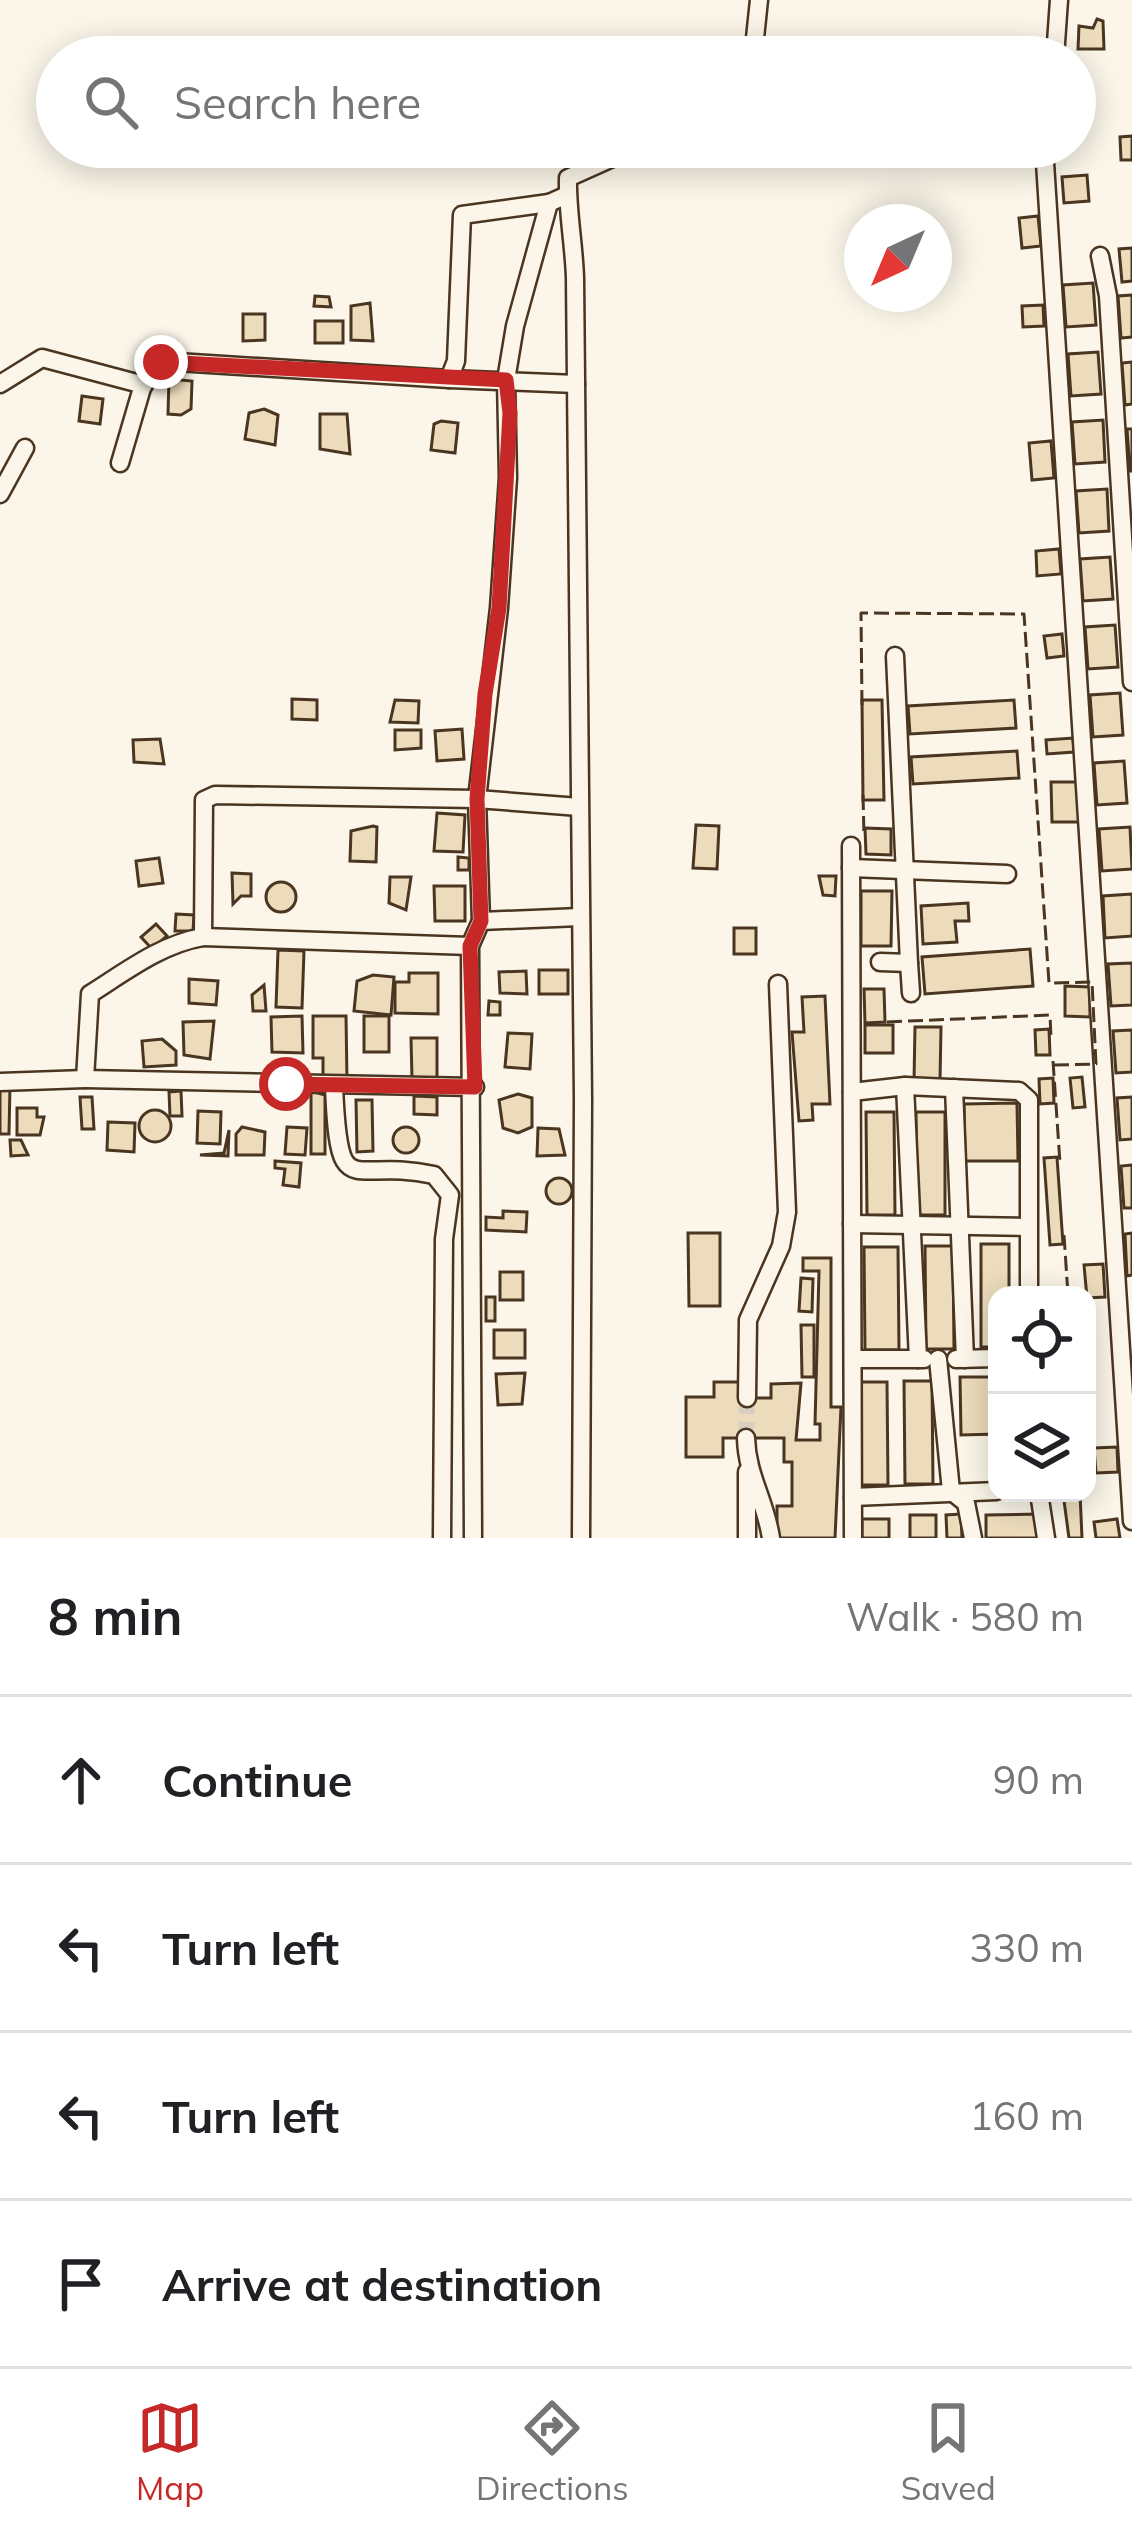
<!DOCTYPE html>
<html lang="en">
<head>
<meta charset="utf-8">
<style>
  :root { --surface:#fff; --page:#f2f2f2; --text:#202124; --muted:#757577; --line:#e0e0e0; --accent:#c62828 }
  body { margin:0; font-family:Mulish,sans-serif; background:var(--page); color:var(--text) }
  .controls { position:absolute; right:36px; bottom:36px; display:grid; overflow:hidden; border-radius:24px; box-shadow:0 6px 30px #0003 }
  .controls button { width:108px; height:108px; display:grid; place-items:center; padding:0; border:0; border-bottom:3px solid var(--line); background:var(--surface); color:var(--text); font:60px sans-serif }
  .compass { position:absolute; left:844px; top:204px; width:108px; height:108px; border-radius:50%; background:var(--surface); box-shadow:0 6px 30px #0003; rotate:224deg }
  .stop { position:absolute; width:36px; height:36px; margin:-27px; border:9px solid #c62828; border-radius:50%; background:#fff }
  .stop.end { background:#c62828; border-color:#fff; box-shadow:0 3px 12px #0008 }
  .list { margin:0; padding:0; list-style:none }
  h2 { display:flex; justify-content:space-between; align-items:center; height:156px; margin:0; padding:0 48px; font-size:51px }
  h2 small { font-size:39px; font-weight:400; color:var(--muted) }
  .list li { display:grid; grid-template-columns:78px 1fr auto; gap:36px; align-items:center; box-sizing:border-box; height:168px; padding:0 48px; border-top:3px solid var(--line) }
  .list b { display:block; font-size:45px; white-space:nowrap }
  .list em { font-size:39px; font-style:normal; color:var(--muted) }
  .icon { flex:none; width:66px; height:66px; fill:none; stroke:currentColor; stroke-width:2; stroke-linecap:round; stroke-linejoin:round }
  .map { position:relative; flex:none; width:1132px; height:1538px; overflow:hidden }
  .search { position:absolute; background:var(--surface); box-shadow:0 6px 30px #0003; left:36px; right:36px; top:36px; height:132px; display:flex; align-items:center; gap:30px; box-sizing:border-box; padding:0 42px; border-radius:66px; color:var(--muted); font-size:45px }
  .sheet { height:828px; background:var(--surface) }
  nav { display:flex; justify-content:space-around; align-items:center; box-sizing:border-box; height:168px; border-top:3px solid var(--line); background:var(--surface); font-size:33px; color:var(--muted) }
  nav a { display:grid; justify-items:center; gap:6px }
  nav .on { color:var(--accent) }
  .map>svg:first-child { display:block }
  .building { fill:#ecdcbc; stroke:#4a3520; stroke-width:3 }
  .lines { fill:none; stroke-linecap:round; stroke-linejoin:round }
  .minor-tunnel { stroke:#d8cfc1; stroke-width:16; stroke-dasharray:16 8; stroke-linecap:butt }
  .minor-casing { stroke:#4a3520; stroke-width:21 }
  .minor { stroke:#fbf6e9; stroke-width:16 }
  .fence { stroke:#4a3520; stroke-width:3; stroke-dasharray:15 6; stroke-linecap:butt }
  .route { stroke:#c62828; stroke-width:15 }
</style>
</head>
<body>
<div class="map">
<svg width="1132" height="1538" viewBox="0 0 1132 1538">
  <rect width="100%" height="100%" fill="#fbf6e9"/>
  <g class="building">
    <polygon points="1097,19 1103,21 1104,49 1078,49 1079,26 1093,28"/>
    <polygon points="1132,136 1132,160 1121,160 1120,137"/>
    <polygon points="1087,175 1089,201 1064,203 1062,177"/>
    <polygon points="1038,216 1041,246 1022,248 1019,218"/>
    <polygon points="1132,248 1132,281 1122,282 1119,249"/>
    <polygon points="1093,283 1096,325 1066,327 1063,285"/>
    <polygon points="1132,295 1132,337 1121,338 1118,296"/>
    <polygon points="315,296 329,297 331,307 314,306"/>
    <polygon points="370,303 373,341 351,340 351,306"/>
    <polygon points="1043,305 1044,326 1023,327 1022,306"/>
    <polygon points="243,314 265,314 265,340 243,341"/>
    <rect x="315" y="321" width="28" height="22"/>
    <polygon points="1098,352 1101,394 1071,396 1068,354"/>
    <polygon points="1132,362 1132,404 1125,405 1122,363"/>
    <polygon points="169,379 192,381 191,409 181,415 168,414"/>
    <polygon points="82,396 103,399 100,424 79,421"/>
    <polygon points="264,409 278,415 275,445 245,439 249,413"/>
    <polygon points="320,414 347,414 350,454 320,449"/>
    <polygon points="1103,420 1105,462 1075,464 1072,422"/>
    <polygon points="441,421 458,423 455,453 431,450 434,424"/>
    <polygon points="1127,429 1132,429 1132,471 1130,471"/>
    <polygon points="1051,441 1054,478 1032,480 1029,443"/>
    <polygon points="1107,489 1109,531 1079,533 1076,491"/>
    <polygon points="1059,549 1061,574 1037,576 1036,551"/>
    <polygon points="1110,557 1113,599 1083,601 1080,559"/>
    <polygon points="1115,625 1118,667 1088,669 1085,627"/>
    <polygon points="1062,634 1064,656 1047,658 1044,636"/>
    <polygon points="1120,693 1123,735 1093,737 1090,695"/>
    <polygon points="292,699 317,700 317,720 292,719"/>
    <polygon points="395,700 419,701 418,723 390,722"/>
    <polygon points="862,700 882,700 884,800 863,800"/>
    <polygon points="1014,700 1016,728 910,734 908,706"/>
    <polygon points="462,729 464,759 437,761 435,731"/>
    <polygon points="395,730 421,730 421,748 395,750"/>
    <polygon points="1073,738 1074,752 1047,754 1046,740"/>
    <polygon points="160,739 164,764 134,762 133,740"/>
    <polygon points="1017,751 1019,778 913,784 911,757"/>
    <polygon points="1124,761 1127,803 1097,805 1094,763"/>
    <polygon points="1051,782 1079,782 1081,822 1052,822"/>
    <polygon points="437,813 465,815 463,852 434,851"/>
    <polygon points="696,825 719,826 717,869 693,868"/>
    <polygon points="373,826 377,827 376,862 350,861 351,831"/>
    <polygon points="1130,827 1132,869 1102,871 1099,829"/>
    <polygon points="865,828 891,829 891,855 866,854"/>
    <polygon points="458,857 469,858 469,870 458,870"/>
    <polygon points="159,858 163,883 139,886 136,861"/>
    <polygon points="232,873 251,874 251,896 241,896 233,904"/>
    <polygon points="819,876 836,876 835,896 823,895"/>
    <polygon points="390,877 411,877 406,910 389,903"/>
    <circle cx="281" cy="897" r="15"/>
    <polygon points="434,886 465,886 465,921 435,921"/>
    <polygon points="861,891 892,891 891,946 861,946"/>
    <polygon points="1132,894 1132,936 1105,938 1103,896"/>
    <polygon points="968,903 969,921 955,921 957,942 923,944 921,906"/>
    <polygon points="176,914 194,915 193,931 175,931"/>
    <polygon points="156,924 167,936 152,949 141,937"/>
    <rect x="734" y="928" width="22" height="26"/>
    <polygon points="1030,949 1033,986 925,994 922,957"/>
    <polygon points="278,950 304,951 302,1008 276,1007"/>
    <polygon points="1132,963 1132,1005 1111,1006 1108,964"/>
    <rect x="539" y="970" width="29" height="24"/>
    <polygon points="526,971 527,994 500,993 499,972"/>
    <polygon points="409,973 438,973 438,1014 395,1013 395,982 409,982"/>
    <polygon points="373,975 394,977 391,1015 354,1011 357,981"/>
    <polygon points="189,979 218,981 216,1005 189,1003"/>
    <polygon points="264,985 266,1011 253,1011 252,995"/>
    <polygon points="1065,986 1090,987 1090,1017 1065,1016"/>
    <polygon points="864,989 884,989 885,1022 865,1023"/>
    <polygon points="825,996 830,1104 812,1104 813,1120 799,1121 792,1032 804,1032 802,997"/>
    <polygon points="489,1001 500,1002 500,1015 488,1015"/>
    <polygon points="302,1016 303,1053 272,1052 271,1017"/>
    <polygon points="313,1016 346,1016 347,1081 323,1080 323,1058 313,1058"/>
    <rect x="364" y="1016" width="25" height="36"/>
    <polygon points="214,1021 210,1059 184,1055 183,1022"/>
    <rect x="865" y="1025" width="28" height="28"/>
    <polygon points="915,1027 941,1027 940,1081 914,1081"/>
    <polygon points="1049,1029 1050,1055 1036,1055 1035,1030"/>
    <polygon points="1132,1030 1132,1072 1116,1073 1113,1031"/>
    <polygon points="508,1033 532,1034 530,1069 505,1067"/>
    <polygon points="411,1038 437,1038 437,1078 412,1079"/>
    <polygon points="162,1039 176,1051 176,1065 144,1067 142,1041"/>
    <polygon points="1082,1077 1085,1107 1073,1108 1070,1078"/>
    <polygon points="1053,1078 1054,1103 1040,1104 1039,1079"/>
    <polygon points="0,1085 10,1085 9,1134 0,1134"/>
    <polygon points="181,1091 182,1116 170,1116 169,1092"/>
    <polygon points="311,1091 325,1095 325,1154 311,1154"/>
    <polygon points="518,1094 532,1098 532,1127 518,1133 503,1128 499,1100"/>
    <polygon points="414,1096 437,1097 437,1115 414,1114"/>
    <polygon points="80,1097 92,1097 94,1129 82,1129"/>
    <polygon points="1132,1097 1132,1139 1120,1140 1117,1098"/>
    <polygon points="356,1100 372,1100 373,1151 357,1152"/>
    <polygon points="1017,1103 1018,1161 965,1161 964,1104"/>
    <polygon points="17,1108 37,1108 37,1117 44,1117 40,1135 17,1135"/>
    <circle cx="155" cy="1126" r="16"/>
    <polygon points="198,1111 221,1112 220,1144 197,1143"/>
    <polygon points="866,1112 894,1112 895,1215 867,1215"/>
    <polygon points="916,1112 945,1112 945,1215 917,1215"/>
    <polygon points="108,1122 135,1123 134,1152 107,1150"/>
    <circle cx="406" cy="1140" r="13"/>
    <polygon points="242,1127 265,1132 264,1155 236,1155 236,1134"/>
    <polygon points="287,1127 307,1128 305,1155 285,1154"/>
    <polygon points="538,1128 559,1129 565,1155 537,1156"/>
    <polygon points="229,1130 228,1156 200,1155 224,1153"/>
    <polygon points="10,1140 21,1140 28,1155 11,1156"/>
    <polygon points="1057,1157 1063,1244 1050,1245 1044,1158"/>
    <polygon points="275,1161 301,1163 299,1187 283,1185 285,1169 275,1168"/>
    <polygon points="1132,1165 1132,1208 1124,1208 1121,1166"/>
    <circle cx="559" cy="1191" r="13"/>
    <polygon points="503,1211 527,1212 526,1232 486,1230 486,1217 503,1218"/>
    <polygon points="688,1233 720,1233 720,1306 689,1306"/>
    <polygon points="1132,1233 1132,1275 1127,1276 1125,1234"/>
    <polygon points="981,1244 1009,1244 1009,1295 997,1295 997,1347 981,1347"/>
    <polygon points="925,1246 953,1246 954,1349 926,1349"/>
    <polygon points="864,1247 898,1247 899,1350 865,1350"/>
    <polygon points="803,1258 831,1258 831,1407 841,1407 835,1538 777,1538 777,1506 792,1506 792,1462 784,1462 784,1438 723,1438 723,1457 686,1457 686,1397 714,1397 714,1382 744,1382 744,1398 771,1398 771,1384 801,1383 796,1440 820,1440 820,1424 815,1424 819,1271 803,1271"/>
    <polygon points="1103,1264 1105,1297 1087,1298 1084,1265"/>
    <rect x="500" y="1272" width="23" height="28"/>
    <polygon points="801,1278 813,1279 812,1312 799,1311"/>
    <rect x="486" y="1297" width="9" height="24"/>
    <polygon points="801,1325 814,1325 814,1377 802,1377"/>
    <rect x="494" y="1330" width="31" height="28"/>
    <polygon points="525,1373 522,1404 498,1405 496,1374"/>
    <polygon points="960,1377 997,1377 997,1434 961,1435"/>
    <polygon points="904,1381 932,1381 933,1484 905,1484"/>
    <polygon points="859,1382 887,1382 888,1485 859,1485"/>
    <polygon points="1117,1447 1118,1472 1096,1473 1094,1448"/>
    <polygon points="1063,1493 1080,1493 1082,1538 1069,1538"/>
    <polygon points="961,1514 962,1538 947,1538 946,1515"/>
    <polygon points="1038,1514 1039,1538 986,1538 986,1515"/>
    <rect x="910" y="1515" width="26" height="23"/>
    <rect x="862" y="1519" width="27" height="19"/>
    <polygon points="1117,1519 1120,1538 1096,1538 1094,1522"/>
  </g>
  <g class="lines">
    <polyline class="minor-tunnel" points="746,1438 747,1398"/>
    <g class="minor-casing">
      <g id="minor">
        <polyline points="753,57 759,0"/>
        <polyline points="1055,57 1059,0"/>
        <polyline points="1044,147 1132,1521"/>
        <polyline points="1100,256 1108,296 1132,682"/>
        <polyline points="449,379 576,384"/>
        <polyline points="0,384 42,358 144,385"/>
        <polyline points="120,463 147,371 161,361 449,379 456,361 462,215 549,203"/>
        <polyline points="0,494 25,448"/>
        <polyline points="851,846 853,1538"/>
        <polyline points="851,868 1007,874"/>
        <polyline points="481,921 477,799 579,807"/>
        <polyline points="203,937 470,946"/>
        <polyline points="880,962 909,963 895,656"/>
        <polyline points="909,963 911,993"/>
        <polyline points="0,1082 85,1079"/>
        <path d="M334 1086C339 1208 350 1156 434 1175L450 1195 444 1239 442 1538"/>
        <polyline points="905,1086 918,1359"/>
        <path d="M475 1087 85 1079 90 994C125 972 161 944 203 937L204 800 215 795 477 799 499 608 508 478 506 380 515 326 549 203 567 195"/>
        <polyline points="954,1088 965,1359"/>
        <polyline points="852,1092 905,1086 1019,1091 1029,1100 1029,1295"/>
        <polyline points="852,1224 1027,1227"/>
        <polyline points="853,1359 924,1359"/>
        <polyline points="938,1359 951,1491 966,1503 973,1538"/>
        <polyline points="956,1359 997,1358"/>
        <polyline points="747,1398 748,1320 781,1246 787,1212 778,984"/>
        <path d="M746 1438C747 1476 765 1499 771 1538"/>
        <polyline points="747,1472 747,1538"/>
        <polyline points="1039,1493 1046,1538"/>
        <polyline points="853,1497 997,1491"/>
        <polyline points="473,1538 470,946 481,921 580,917"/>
        <path d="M581 1538 583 1100 575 278C574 245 567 209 568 178L637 147"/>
      </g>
    </g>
    <use href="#minor" class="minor"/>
    <g class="fence">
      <polyline points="862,705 861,613 1024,614 1049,983 1092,982 1096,1064 1053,1065"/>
      <polyline points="863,795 864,837"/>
      <polyline points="887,1022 1050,1015 1051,1038"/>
      <polyline points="1053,1061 1060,1163"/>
      <polyline points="1064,1235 1068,1295"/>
    </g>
  </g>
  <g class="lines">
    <polyline class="route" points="161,362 506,380 510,413 499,608 485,694 477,799 481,921 470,946 475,1087 286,1084"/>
  </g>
</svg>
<div class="controls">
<button><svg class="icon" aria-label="locate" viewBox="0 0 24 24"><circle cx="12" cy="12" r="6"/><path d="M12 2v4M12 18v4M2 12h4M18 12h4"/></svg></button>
<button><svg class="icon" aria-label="layers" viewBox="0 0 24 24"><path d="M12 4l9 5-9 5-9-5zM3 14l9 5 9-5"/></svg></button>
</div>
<svg class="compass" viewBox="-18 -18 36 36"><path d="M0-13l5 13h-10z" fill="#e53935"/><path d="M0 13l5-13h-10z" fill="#757577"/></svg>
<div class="stop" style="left:286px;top:1084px"></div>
<div class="stop end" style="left:161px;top:362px"></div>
<div class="search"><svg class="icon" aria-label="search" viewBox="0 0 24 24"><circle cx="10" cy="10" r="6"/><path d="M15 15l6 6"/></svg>Search here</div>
</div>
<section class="sheet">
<h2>8 min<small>Walk · 580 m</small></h2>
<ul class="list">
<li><svg class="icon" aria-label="ahead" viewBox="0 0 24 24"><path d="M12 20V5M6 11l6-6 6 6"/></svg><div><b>Continue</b></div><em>90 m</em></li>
<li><svg class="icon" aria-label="left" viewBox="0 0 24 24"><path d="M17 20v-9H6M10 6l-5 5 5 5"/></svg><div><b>Turn left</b></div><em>330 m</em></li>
<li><svg class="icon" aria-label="left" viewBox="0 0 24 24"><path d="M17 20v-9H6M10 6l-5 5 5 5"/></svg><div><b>Turn left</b></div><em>160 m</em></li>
<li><svg class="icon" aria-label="arrive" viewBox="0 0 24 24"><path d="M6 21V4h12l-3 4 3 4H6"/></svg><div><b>Arrive at destination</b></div></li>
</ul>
</section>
<nav>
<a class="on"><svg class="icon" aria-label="map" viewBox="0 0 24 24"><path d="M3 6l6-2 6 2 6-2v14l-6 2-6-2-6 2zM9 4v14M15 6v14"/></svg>Map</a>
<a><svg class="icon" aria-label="directions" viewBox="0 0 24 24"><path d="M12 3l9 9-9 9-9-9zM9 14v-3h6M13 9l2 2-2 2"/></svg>Directions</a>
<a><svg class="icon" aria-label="saved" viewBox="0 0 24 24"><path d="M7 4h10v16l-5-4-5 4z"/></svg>Saved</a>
</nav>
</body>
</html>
